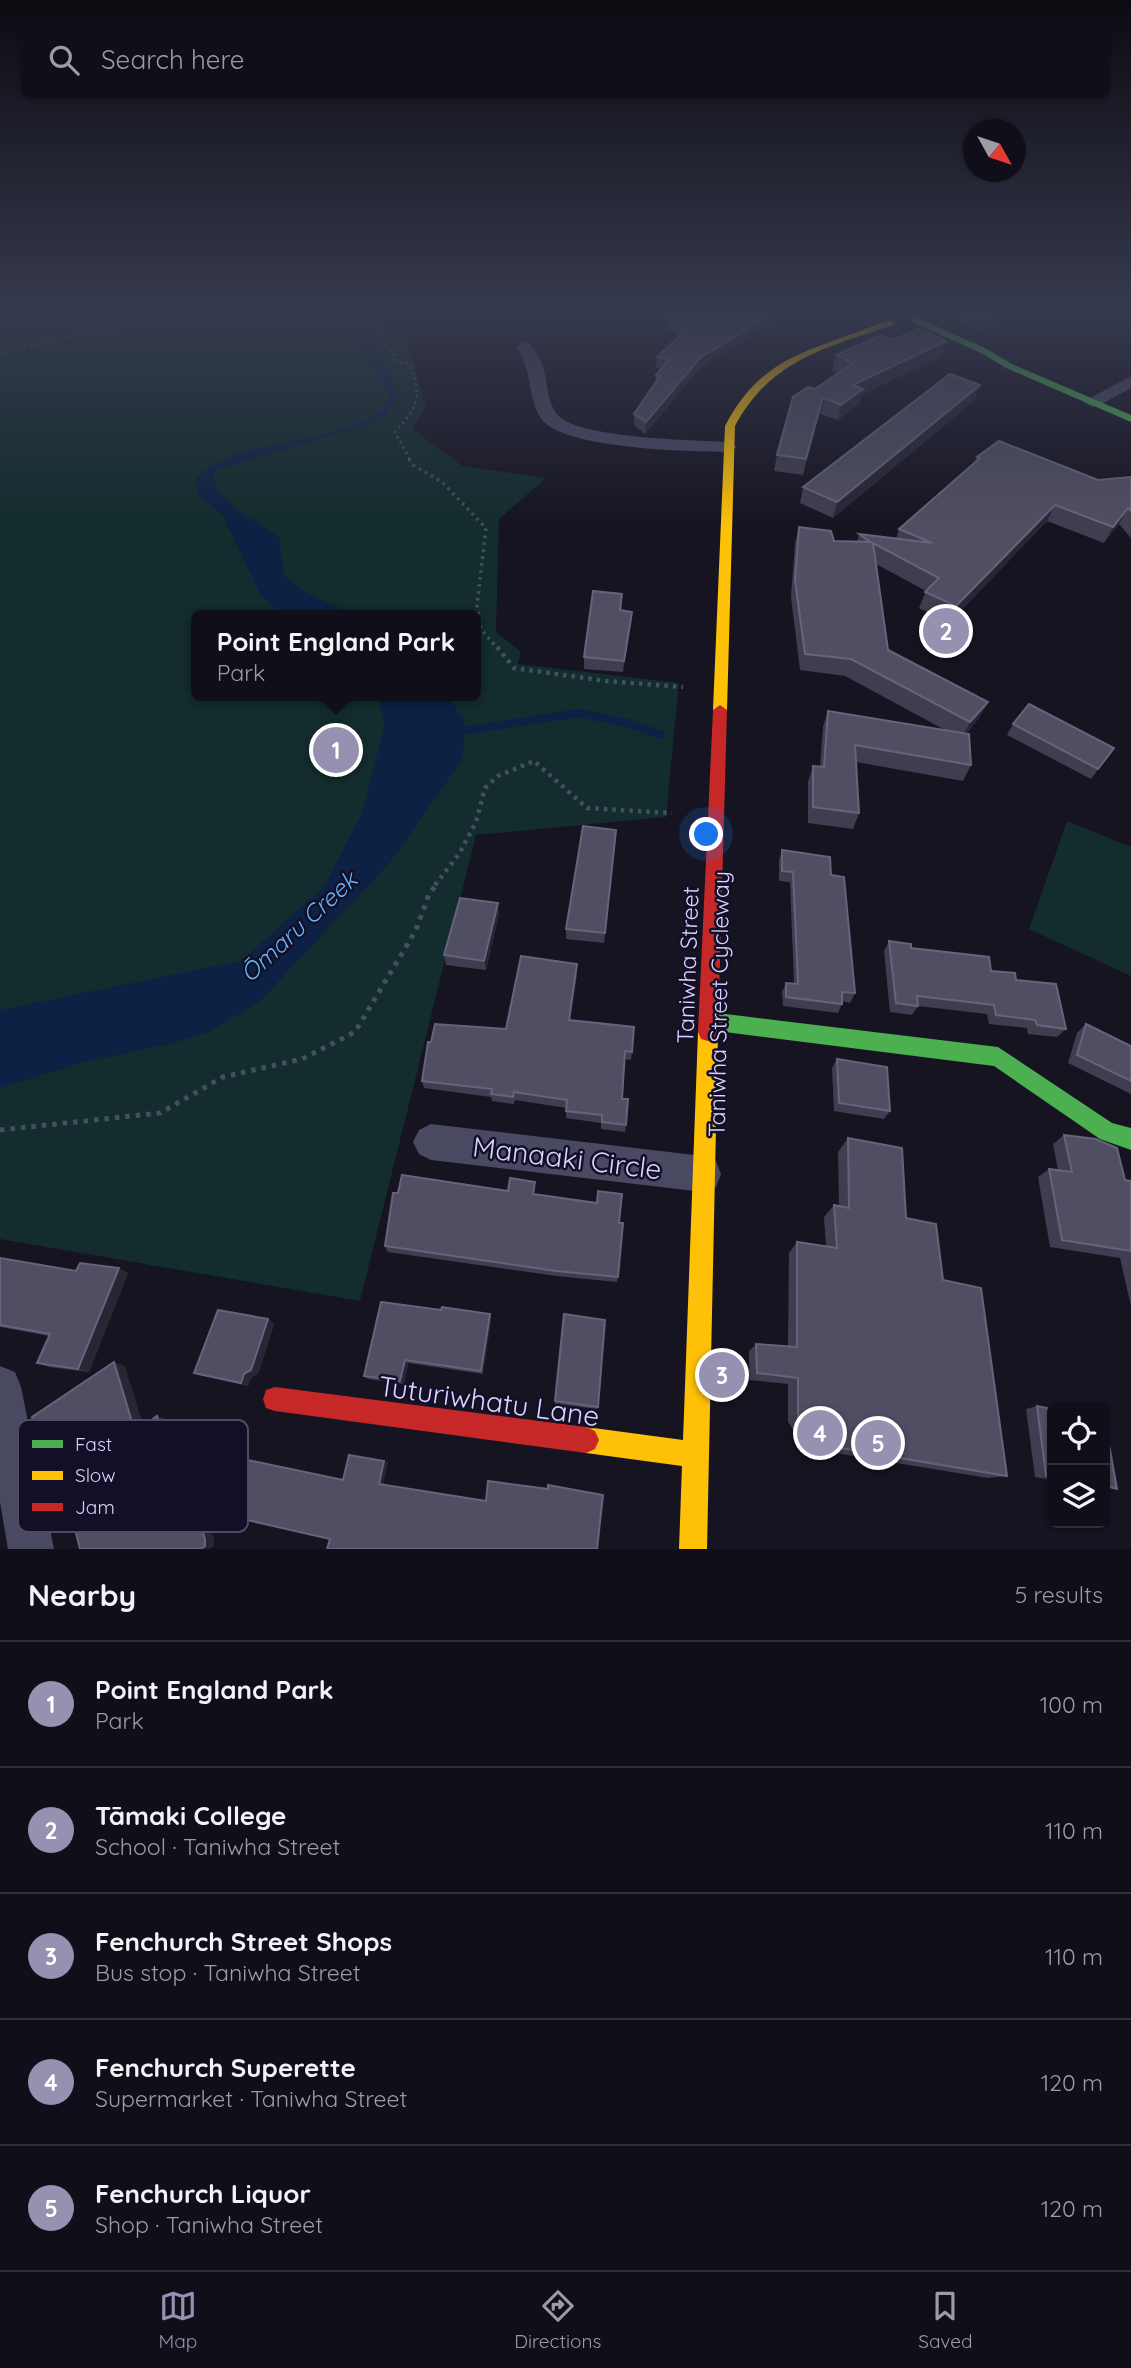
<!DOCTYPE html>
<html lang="en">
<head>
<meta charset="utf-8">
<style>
  :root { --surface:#100f19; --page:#1e1d26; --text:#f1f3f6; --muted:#9c9ca2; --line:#302f38; --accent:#9591b1 }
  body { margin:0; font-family:Quicksand,sans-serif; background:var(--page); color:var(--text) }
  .controls { position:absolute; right:21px; bottom:21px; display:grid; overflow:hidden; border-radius:10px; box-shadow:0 2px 5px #0004 }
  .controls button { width:63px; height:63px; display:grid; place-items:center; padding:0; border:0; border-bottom:2px solid var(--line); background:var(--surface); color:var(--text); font:35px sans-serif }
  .compass { position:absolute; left:963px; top:119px; width:63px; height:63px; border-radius:50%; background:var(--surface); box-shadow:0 2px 5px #0004; rotate:130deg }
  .you { position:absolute; left:707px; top:835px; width:24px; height:24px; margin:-18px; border:5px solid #fff; border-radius:50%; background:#1a73e8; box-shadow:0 0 0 10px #1a73e833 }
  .badge { display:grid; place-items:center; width:46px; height:46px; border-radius:50%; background:var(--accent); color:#fff; font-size:23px; font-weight:700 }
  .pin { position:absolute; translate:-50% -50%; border:4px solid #fff; box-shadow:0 2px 7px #0006 }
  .popup { position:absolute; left:191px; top:610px; width:290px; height:91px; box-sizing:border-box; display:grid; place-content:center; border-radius:10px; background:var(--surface); filter:drop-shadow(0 2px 5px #0005); font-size:23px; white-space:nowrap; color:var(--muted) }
  .popup b { font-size:26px; color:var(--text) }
  .popup::after { content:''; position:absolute; left:50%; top:100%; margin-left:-14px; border:14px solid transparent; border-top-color:var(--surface) }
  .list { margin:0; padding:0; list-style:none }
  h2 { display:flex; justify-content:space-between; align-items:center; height:91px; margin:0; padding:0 28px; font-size:30px }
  h2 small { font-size:23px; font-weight:400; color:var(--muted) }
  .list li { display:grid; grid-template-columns:46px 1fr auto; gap:21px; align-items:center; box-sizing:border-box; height:126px; padding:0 28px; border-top:2px solid var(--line) }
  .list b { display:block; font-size:26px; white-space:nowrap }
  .list p { margin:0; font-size:23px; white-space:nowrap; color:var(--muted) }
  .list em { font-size:23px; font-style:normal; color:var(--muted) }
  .icon { flex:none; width:38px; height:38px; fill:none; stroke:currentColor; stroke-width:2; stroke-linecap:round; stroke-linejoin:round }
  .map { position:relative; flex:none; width:1131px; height:1549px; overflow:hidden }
  .search { position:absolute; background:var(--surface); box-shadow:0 2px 5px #0004; left:21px; right:21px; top:21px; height:77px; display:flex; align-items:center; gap:18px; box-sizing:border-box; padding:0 24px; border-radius:10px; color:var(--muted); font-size:26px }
  .sheet { height:721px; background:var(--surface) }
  nav { display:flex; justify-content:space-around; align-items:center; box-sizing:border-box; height:98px; border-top:2px solid var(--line); background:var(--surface); font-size:19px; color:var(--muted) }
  nav a { display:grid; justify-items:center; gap:4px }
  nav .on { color:var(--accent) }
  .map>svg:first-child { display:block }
  .green { fill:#132c2d; fill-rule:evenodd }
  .water { fill:#0d2144 }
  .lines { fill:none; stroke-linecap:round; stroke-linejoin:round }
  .stream { stroke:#0d2144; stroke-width:8 }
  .path-far3 { stroke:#44505f; stroke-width:2.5; stroke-dasharray:2.5 3.5; stroke-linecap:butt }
  .path-far2 { stroke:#44505f; stroke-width:3.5; stroke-dasharray:2.5 4.5; stroke-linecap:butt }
  .path-far1 { stroke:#44505f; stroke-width:4.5; stroke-dasharray:3.5 5; stroke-linecap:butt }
  .path { stroke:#44505f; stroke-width:5; stroke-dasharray:4.5 6; stroke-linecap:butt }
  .street { fill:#4a4962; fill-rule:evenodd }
  .fast { fill:#4caf50; fill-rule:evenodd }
  .slow { fill:#ffc107; fill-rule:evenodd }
  .jam { fill:#c62828; fill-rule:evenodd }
  .wall { fill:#403d50 }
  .shaded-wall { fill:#282635 }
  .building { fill:#504e63; stroke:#66637b; stroke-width:2 }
  .labels { text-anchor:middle; stroke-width:5; stroke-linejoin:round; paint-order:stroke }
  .street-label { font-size:23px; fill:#d9d4ff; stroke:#130f26 }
  .water-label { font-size:24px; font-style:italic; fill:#62b6ff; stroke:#130f26 }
  .near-street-label { font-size:28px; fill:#d9d4ff; stroke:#130f26 }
  .key { fill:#130f26; stroke:#4e4a67; stroke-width:2 }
  .key-label { font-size:19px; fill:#d9d4ff }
</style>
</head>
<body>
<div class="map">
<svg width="1131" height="1549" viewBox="0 0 1131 1549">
  <rect width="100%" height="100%" fill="#161421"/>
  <g class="green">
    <path d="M0 308H410L385 317 386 327 405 336 426 407 412 429 463 466 546 478 499 519 496 632 521 652 518 664 679 683 666 817 476 835 360 1301 0 1239ZM196 615H476V696H196Z"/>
    <polygon points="1067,821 1131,847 1131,976 1029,929"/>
  </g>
  <g class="water">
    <path d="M311 308H329L290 320C311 332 345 309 369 323L381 362 399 399 385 415 364 426 220 469 213 474C212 500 259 524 279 537L284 576C313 599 335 609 371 615H283L261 596 223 516 199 494 195 480C237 433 346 449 387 404L388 394 358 339 361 329 357 321C334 318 295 340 276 321L280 316Z"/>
    <polygon points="378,696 448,696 464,721 463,758 392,860 261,1000 211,1031 173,1043 80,1063 0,1088 0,1010 241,961 325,886 362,813 385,725"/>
  </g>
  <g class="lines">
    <polyline class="stream" points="455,732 579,713 632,724 661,735"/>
    <g class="path-far3">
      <path d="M371 308 363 317 379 330 397 362 409 364C423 396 418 407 395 432L410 460"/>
      <polyline points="856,308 859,316"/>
      <polyline points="0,353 97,330 199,317 222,308"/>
    </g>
    <polyline class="path-far2" points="409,459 413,465 442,482 486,528 477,605 481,629 498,649"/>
    <g class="path-far1">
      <polyline points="497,647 514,668 606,681 683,687"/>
      <polyline points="435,885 459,854 476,822 485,788 498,776 534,761 587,808 672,813"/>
    </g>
    <polyline class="path" points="0,1130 160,1113 223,1077 302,1059 355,1032 416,930 429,894 437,884"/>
    <g class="street">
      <path d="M524 342 530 344C552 368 542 392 556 413 574 439 695 440 728 442L737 447 728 452C691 451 560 450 540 417 527 395 533 370 516 347Z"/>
      <polygon points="1131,376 1131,388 1098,406 1092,407 1083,402"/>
      <polygon points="431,1124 703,1156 716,1161 721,1174 716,1187 703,1192 431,1160 419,1154 413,1142 419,1130"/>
      <polygon points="0,1366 15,1372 21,1387 54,1549 8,1549 0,1502"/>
    </g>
    <g class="fast">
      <polygon points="910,317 916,317 989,350 1012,364 1131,415 1131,422 1006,368 983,354 910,321"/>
      <polygon points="709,1012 998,1047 1112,1123 1131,1128 1131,1150 1100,1139 994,1066 709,1030 702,1027 699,1021 702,1015"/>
    </g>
    <g class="slow">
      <path d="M890 320 895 323 893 325C827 347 770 360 735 426L727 710 725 714H715L713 710 725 426C754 371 787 357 843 337 859 332 874 325 890 320Z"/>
      <polygon points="708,1023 715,1025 718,1032 707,1549 679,1549 682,1466 586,1453 577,1449 573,1440 577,1431 586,1427 683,1440 698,1032 701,1025"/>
    </g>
    <g class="jam">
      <polygon points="720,705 727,710 718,1032 715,1039 708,1041 701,1039 698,1032 713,710"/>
      <polygon points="275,1387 586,1427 595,1431 599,1440 595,1449 586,1453 275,1411 266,1408 263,1399 266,1390"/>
    </g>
  </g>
  <g class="wall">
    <polygon points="685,308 820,308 787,321 781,318 699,369 645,434 634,425 634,414 656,382 656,375 661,369 656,368 657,357 680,335 665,329 666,319"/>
    <polygon points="1029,308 979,330 952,319 955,310"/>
    <polygon points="892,340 946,341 942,356 861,395 859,404 838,420 821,414 818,415 803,475 774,471 777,455 815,389 839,373 832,370 836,355"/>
    <polygon points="975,400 833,518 800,503 803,487"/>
    <polygon points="977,457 1098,480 1131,477 1131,538 1119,524 1104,543 1047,521 949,623 919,608 926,591 876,564 888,650 988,702 979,718 966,734 971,765 963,781 856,762 859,813 853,829 808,823 808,782 813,766 820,767 823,727 828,711 947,731 845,676 800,670 791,597 795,543 799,527 834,541 857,542 859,534 896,539 899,529 975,462"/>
    <polygon points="622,605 621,611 632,612 623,672 584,669 584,657"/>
    <polygon points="1013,724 1114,748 1091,779 1007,735"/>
    <polygon points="616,830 604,943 566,939 566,929"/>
    <polygon points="782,850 831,875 855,993 850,1003 842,1001 842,1004 838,1013 783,1006 782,992 786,983 794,984 790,882 779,881 779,860"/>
    <polygon points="499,913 486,970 446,965 444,955"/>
    <polygon points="889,941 991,971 1016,980 1066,1029 1057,1037 1028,1034 1027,1028 989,1024 987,1014 918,1006 912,1015 890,1012 884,951"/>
    <polygon points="577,973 570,1020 632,1052 631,1060 625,1059 622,1099 626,1125 625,1132 601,1129 601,1123 566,1118 566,1108 515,1100 514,1104 492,1101 491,1097 424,1088 422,1081 431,1042 506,1029"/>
    <polygon points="1086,1024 1131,1046 1131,1094 1068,1063 1077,1033"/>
    <polygon points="837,1059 890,1111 884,1119 834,1111 832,1068"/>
    <polygon points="1064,1135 1125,1180 1131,1181 1131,1306 1120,1258 1050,1247 1038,1177 1049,1169 1058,1170 1053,1144"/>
    <polygon points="848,1138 906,1218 943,1280 1007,1476 988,1478 805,1448 788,1422 788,1384 749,1380 749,1351 756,1344 788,1346 789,1253 797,1242 826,1246 824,1217 834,1205 839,1206 838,1152"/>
    <polygon points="535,1188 534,1194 619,1223 618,1277 617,1282 556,1276 388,1252 385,1246 508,1191"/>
    <polygon points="0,1258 76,1271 128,1273 89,1372 49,1367 37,1363 49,1336 0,1327"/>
    <polygon points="441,1310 490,1314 491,1319 483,1374 408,1363 404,1384 368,1379 364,1376"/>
    <polygon points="268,1319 274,1324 258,1374 252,1377 248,1386 203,1376 194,1373"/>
    <polygon points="555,1401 598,1407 597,1409 555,1404"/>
    <polygon points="1037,1406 1052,1409 1052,1480 1035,1477 1026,1409"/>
  </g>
  <g class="shaded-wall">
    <polygon points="783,308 781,318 699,369 645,434 646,422 700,358"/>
    <polygon points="794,308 820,308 787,321 789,310"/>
    <polygon points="1012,308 1029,308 979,330 982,321"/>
    <polygon points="946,341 942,356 861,395 859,404 838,420 841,405 853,385"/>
    <polygon points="980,385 975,400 833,518 837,502"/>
    <polygon points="825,398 821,414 818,415 803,475 822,400"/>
    <polygon points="1055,505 1047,521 949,623 956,606"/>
    <polygon points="1128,508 1119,524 1104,543 1113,527"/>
    <polygon points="632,612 631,623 623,672 624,661"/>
    <polygon points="988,702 979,718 962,738 970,722"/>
    <polygon points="498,903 499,913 486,970 484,961"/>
    <polygon points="577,964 577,973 569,1028 569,1020"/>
    <polygon points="119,1268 128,1273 89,1372 78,1369"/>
    <polygon points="490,1314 491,1319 483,1374 481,1371"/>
    <polygon points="268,1319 274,1324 258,1374 252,1377 248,1386 241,1383"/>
    <polygon points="405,1360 408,1363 404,1384 400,1381"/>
    <polygon points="114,1362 125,1366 146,1434 135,1432"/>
    <polygon points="157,1416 167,1419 177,1450 169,1456 182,1497 172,1497 159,1454"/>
    <polygon points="384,1461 388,1462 383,1485 379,1484"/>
    <polygon points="188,1486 197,1487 214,1539 214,1546 209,1549 201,1549"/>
    <polygon points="72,1517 85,1517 70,1528 57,1528"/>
  </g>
  <g class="building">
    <polygon points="685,308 782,308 700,358 646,422 634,414 660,376 656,375 669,360 657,357 689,327 666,319"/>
    <polygon points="960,308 1012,308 982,321 955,310"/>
    <polygon points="919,329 946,341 853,385 863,389 841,405 825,398 822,400 806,459 777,455 793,397 808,387 815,389 853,363 836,355 881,335 892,340"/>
    <polygon points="950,374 980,385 837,502 803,487"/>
    <polygon points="999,441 1098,480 1131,477 1131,511 1128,508 1113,527 1055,505 956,606 925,592 939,578 873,543 888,650 988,702 970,722 851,659 805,654 795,580 799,527 831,531 834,541 870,542 859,534 932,543 899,529 980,458 977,457"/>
    <polygon points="593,591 622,594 620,610 632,612 624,661 584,657"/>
    <polygon points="1029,704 1114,748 1098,769 1013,724"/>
    <polygon points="828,711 969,734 971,765 855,745 859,813 813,807 813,766 824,767"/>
    <polygon points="583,826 616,830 605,933 566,929"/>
    <polygon points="782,850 830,857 831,875 844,877 855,993 842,992 842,1004 786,997 786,983 798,984 793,872 782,871"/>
    <polygon points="460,898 498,903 484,961 444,955"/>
    <polygon points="889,941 911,944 911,948 989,957 991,971 1015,973 1016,980 1056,984 1066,1029 1037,1025 1035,1020 996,1015 994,1005 917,996 918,1006 896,1003"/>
    <polygon points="521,956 577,964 569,1020 634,1027 632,1052 625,1051 622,1099 628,1099 626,1125 602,1122 602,1115 566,1111 567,1100 514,1092 513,1097 491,1094 492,1089 422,1081 428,1042 431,1042 435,1024 506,1029"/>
    <polygon points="1086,1024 1131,1046 1131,1081 1077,1055"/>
    <polygon points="837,1059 887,1067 890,1111 839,1103"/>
    <polygon points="1064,1135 1096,1139 1117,1148 1125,1180 1131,1181 1131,1251 1062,1240 1049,1169 1072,1172"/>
    <polygon points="848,1138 902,1148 906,1218 936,1224 943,1280 981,1288 1007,1476 816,1444 798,1417 798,1378 757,1373 756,1344 797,1347 797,1242 837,1248 834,1205 849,1208"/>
    <polygon points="402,1175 508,1191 510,1178 535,1182 533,1194 597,1203 598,1191 622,1194 619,1223 623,1223 618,1277 556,1271 385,1246 393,1193 398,1193"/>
    <polygon points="0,1258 76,1271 80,1263 119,1268 78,1369 37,1363 50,1334 0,1325"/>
    <polygon points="381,1302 441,1310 442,1307 490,1314 481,1371 405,1360 400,1381 364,1376"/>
    <polygon points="218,1310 268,1319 251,1370 244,1374 241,1383 194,1373"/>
    <polygon points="564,1314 605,1320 598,1407 555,1401"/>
    <polygon points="114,1362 135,1432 157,1416 167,1448 159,1454 172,1497 188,1486 205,1539 205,1546 201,1549 80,1549 72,1517 57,1528 32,1417"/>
    <polygon points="1037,1406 1052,1409 1052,1477 1046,1476"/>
    <polygon points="1105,1422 1117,1489 1105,1486"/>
    <polygon points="349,1455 384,1461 379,1484 486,1501 488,1481 548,1489 548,1485 603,1495 597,1549 327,1549 330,1539 225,1515 243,1459 343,1480"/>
  </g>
  <linearGradient id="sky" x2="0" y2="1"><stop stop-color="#0c0b12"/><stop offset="0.59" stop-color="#363a4e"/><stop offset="1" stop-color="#363a4e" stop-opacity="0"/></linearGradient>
  <rect width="1131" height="525" fill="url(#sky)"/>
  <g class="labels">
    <g class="street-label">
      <text transform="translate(688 965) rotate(-88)" y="8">Taniwha Street</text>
      <text transform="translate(719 1004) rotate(-89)" y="8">Taniwha Street Cycleway</text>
    </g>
    <g class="water-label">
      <text transform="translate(299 927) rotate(-43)" y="8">Ōmaru Creek</text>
    </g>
    <g class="near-street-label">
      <text transform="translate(567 1158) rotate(7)" y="10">Manaaki Circle</text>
      <text transform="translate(489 1401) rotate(8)" y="10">Tuturiwhatu Lane</text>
    </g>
  </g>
  <rect x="18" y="1420" width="230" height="112" rx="10" class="key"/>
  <rect x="32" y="1440" width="31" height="8" fill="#4caf50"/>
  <rect x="32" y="1471" width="31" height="9" fill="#ffc107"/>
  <rect x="32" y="1503" width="31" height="8" fill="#c62828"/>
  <g class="key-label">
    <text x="75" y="1451">Fast</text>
    <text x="75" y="1482">Slow</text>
    <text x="75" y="1514">Jam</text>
  </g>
</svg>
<div class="controls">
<button><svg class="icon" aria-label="locate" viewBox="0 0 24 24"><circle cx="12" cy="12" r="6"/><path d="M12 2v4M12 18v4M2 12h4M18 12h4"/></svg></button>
<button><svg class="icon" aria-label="layers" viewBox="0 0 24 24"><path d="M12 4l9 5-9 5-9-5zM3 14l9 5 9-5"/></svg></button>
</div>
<svg class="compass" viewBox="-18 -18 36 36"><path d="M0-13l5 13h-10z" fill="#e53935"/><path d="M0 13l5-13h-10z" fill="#9c9ca2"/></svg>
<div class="you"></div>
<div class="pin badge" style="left:336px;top:750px">1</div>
<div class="popup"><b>Point England Park</b>Park</div>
<div class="pin badge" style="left:946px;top:631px">2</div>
<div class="pin badge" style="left:722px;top:1375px">3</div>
<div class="pin badge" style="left:820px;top:1433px">4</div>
<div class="pin badge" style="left:878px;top:1443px">5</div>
<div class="search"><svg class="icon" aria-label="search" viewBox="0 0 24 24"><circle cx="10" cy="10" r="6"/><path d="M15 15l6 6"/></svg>Search here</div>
</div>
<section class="sheet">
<h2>Nearby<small>5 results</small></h2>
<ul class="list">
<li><span class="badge">1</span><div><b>Point England Park</b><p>Park</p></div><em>100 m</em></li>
<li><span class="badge">2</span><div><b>Tāmaki College</b><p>School · Taniwha Street</p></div><em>110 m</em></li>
<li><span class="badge">3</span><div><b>Fenchurch Street Shops</b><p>Bus stop · Taniwha Street</p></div><em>110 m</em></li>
<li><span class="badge">4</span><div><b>Fenchurch Superette</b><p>Supermarket · Taniwha Street</p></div><em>120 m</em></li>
<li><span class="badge">5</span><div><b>Fenchurch Liquor</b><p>Shop · Taniwha Street</p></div><em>120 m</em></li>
</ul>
</section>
<nav>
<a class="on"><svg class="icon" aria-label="map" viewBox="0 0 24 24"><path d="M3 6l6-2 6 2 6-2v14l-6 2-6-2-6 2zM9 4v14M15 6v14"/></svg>Map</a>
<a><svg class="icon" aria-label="directions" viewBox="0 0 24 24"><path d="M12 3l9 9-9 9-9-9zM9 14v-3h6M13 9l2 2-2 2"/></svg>Directions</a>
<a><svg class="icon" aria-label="saved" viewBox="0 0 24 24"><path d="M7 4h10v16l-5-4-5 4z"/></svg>Saved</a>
</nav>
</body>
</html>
